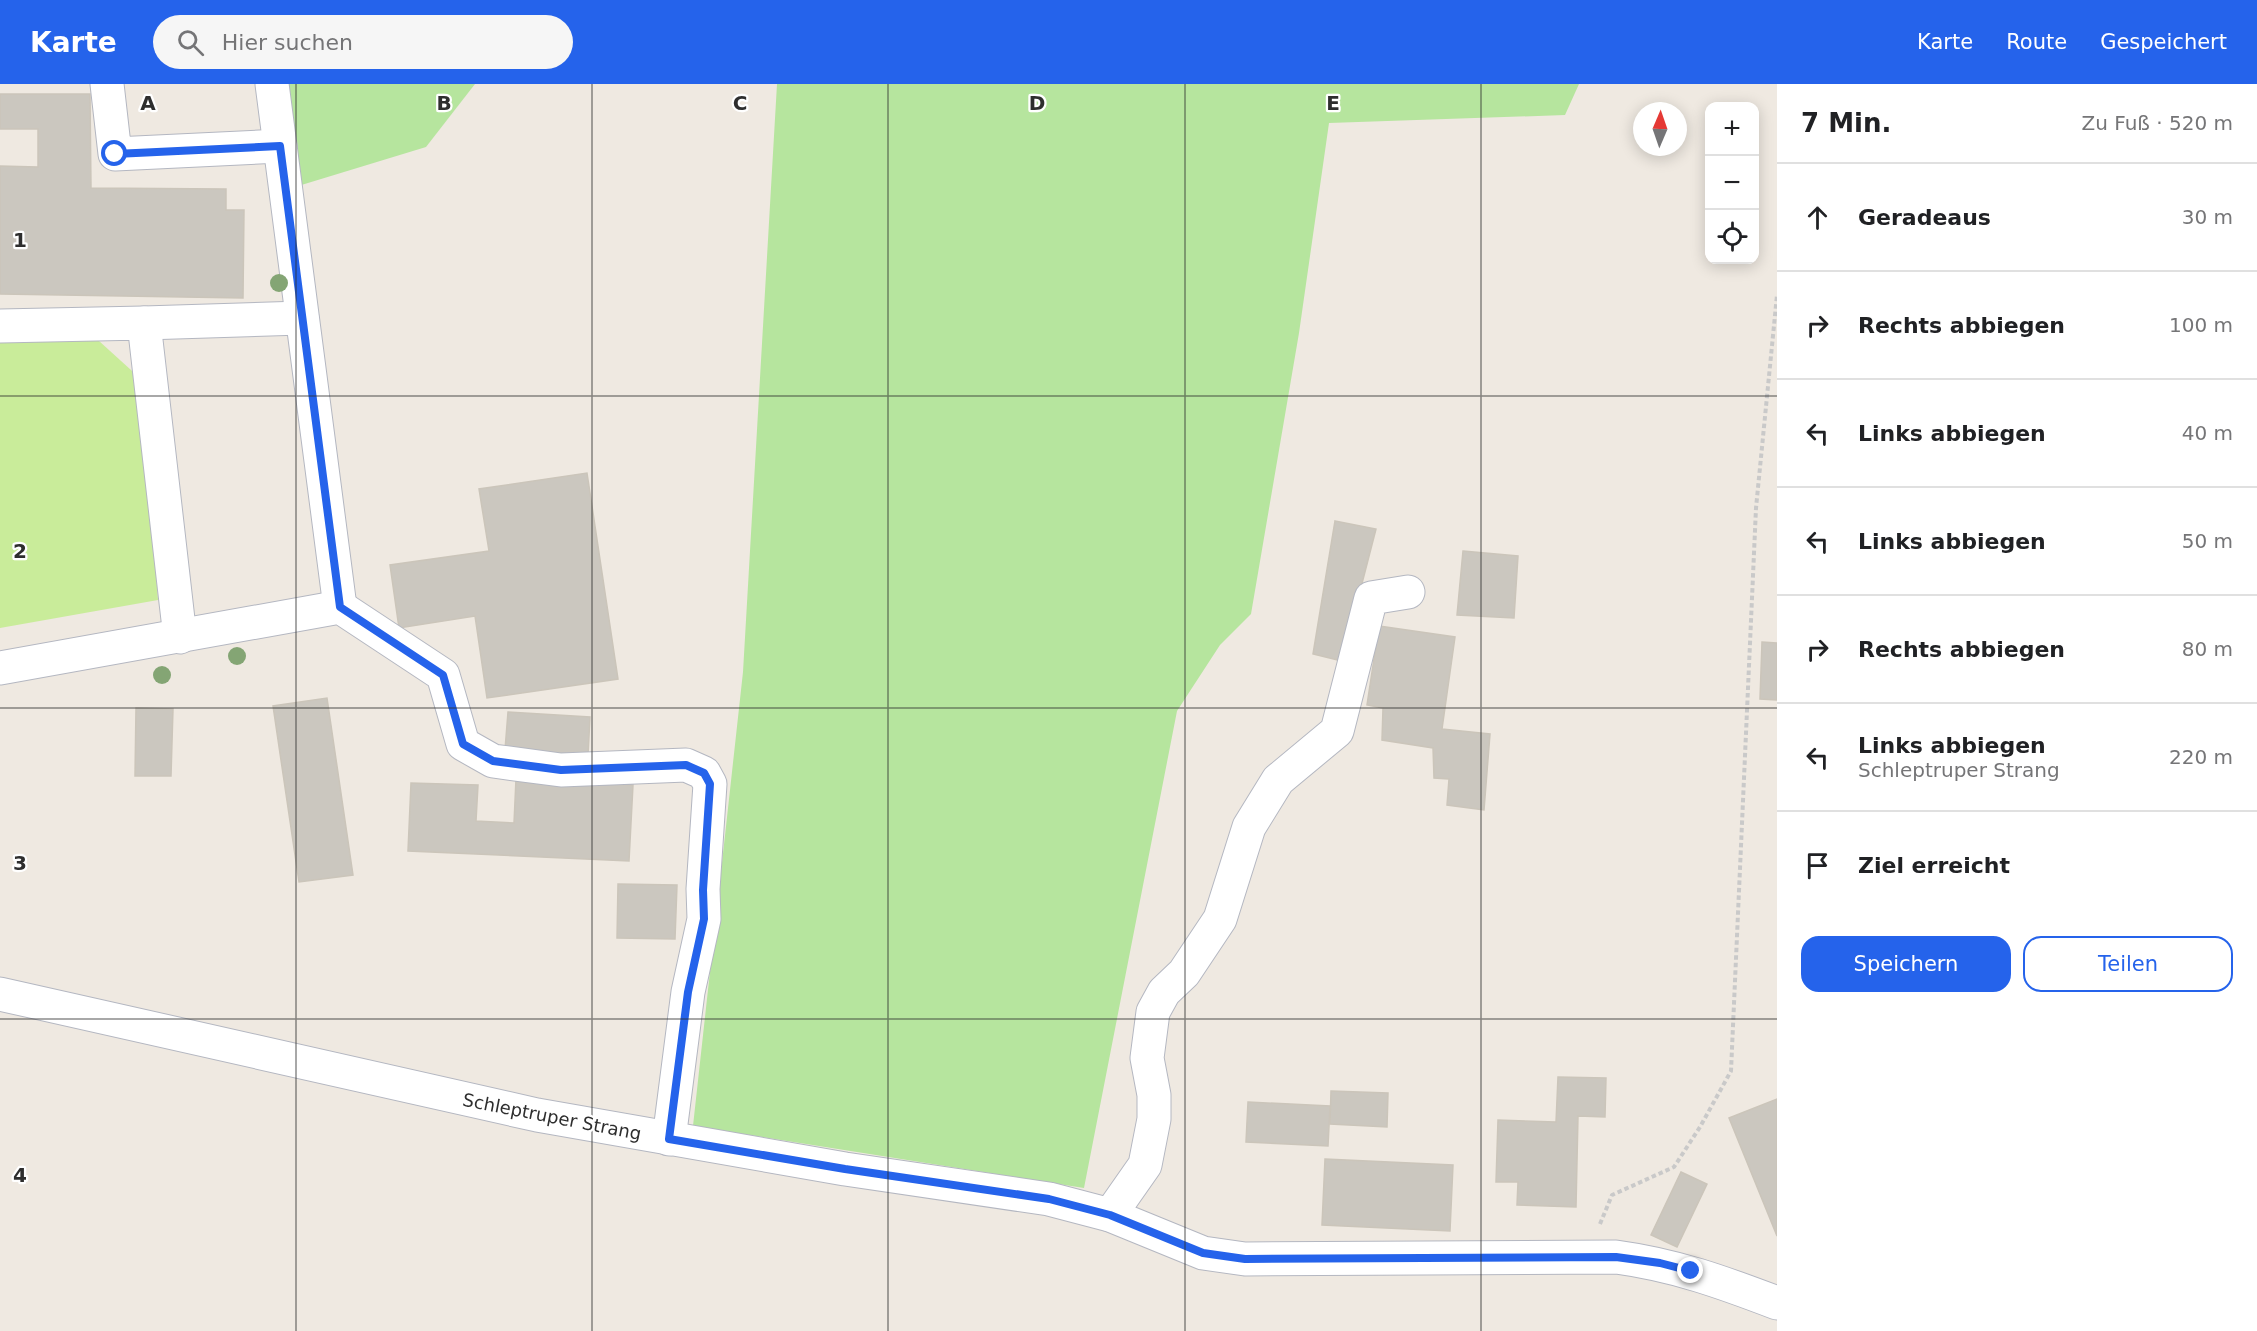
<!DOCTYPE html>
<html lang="de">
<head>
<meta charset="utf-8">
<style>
  :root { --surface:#fff; --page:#f6f6f6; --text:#202124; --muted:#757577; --line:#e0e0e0; --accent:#2563eb }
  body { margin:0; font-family:"DejaVu Sans",sans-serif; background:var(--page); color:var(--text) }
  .controls { position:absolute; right:18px; top:18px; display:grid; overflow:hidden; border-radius:12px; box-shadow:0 3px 15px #0003 }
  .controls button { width:54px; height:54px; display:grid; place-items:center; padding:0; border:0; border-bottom:2px solid var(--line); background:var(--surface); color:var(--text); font:30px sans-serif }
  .compass { position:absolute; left:1633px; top:18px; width:54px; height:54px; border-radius:50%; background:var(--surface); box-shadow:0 3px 15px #0003; rotate:2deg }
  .stop { position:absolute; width:18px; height:18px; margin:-14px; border:4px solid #2563eb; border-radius:50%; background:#fff }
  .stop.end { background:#2563eb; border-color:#fff; box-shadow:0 2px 6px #0008 }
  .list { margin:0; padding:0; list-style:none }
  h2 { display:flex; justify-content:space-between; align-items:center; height:78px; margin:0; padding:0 24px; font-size:26px }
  h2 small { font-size:20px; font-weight:400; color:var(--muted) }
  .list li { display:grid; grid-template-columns:39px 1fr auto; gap:18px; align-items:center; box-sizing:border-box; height:108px; padding:0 24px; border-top:2px solid var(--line) }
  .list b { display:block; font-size:22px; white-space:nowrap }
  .list p { margin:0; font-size:20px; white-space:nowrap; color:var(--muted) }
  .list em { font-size:20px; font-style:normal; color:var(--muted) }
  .actions { display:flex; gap:12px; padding:18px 24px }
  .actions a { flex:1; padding:14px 0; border:2px solid var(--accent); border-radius:18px; text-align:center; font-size:21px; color:var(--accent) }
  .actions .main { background:var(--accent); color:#fff }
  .icon { flex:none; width:33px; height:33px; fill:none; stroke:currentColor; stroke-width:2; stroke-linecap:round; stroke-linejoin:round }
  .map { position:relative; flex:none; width:1777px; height:1247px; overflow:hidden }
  header { display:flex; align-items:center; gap:36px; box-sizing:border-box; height:84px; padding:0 30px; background:var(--accent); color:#fff }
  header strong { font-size:28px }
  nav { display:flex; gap:33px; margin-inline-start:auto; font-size:21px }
  .search { width:420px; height:54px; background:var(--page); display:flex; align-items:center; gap:15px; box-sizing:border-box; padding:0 21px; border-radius:33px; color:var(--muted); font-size:22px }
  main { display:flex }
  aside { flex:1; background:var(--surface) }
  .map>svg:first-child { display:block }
  .green { fill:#b6e59e }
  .pitch { fill:#c9ec9a }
  .building { fill:#cbc7bf; stroke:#cbc5ba; stroke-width:1.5 }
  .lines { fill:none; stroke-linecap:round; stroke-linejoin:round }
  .minor-casing { stroke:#b4b7c1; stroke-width:35 }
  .path { stroke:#c9c9c9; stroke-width:4; stroke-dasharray:4.5 3; stroke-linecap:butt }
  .minor { stroke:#fff; stroke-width:33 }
  .tree { fill:#84a574 }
  .route { stroke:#2563eb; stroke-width:8 }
  .grid { fill:none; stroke:#2e2e2e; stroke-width:1.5; stroke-opacity:0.55 }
  .labels { text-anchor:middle; stroke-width:4.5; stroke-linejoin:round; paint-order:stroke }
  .street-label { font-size:18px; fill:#2e2e2e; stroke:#fff }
  .grid-label { font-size:20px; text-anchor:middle; font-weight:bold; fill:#2e2e2e; stroke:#fff; stroke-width:4.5; stroke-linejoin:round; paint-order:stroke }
</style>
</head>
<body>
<header>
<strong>Karte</strong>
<div class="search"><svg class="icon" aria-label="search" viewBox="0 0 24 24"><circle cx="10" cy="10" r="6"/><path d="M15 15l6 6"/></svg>Hier suchen</div>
<nav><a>Karte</a><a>Route</a><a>Gespeichert</a></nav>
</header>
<main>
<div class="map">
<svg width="1777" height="1247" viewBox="0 0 1777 1247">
  <rect width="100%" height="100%" fill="#efe9e1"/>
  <g class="green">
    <polygon points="272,0 475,0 426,63 285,106"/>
    <polygon points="777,0 1579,0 1565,31 1329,39 1299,249 1251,530 1220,561 1177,627 1084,1104 693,1042 743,588"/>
  </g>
  <polygon class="pitch" points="88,247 142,296 158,516 0,544 0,253"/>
  <g class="building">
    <polygon points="0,10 90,10 91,104 226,105 226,126 244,126 243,214 0,210 0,82 38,83 38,45 0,45"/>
    <polygon points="587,389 618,595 487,614 475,532 399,544 390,481 489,467 479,405"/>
    <polygon points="1335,437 1376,445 1342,577 1313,570"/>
    <polygon points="1463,467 1518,472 1514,534 1457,531"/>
    <polygon points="1379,542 1455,553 1442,645 1490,650 1484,726 1447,721 1449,695 1434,694 1433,664 1382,656 1383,624 1367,621"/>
    <polygon points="1762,558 1777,559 1777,616 1760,615"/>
    <polygon points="327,614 353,791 299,798 273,622"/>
    <polygon points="136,624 173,625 171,692 135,692"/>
    <polygon points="508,628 590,633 588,671 505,666"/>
    <polygon points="516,695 633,701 629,777 408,767 411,699 478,701 476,737 514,739"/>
    <polygon points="618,800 677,801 675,855 617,854"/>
    <polygon points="1558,993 1606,994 1605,1033 1578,1032 1576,1123 1517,1121 1518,1098 1496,1098 1498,1036 1556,1038"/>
    <polygon points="1331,1007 1388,1009 1387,1043 1330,1040"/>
    <polygon points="1777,1015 1777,1152 1729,1034"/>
    <polygon points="1248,1018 1330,1022 1328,1062 1246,1058"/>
    <polygon points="1325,1075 1453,1081 1450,1147 1322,1141"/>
    <polygon points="1681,1088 1707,1100 1677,1163 1651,1151"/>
  </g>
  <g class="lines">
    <g class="minor-casing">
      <g id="minor">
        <polyline points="107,0 115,70 280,62"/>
        <polyline points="272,0 340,523"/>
        <polyline points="144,239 302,234"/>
        <polyline points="0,242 144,239 180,553"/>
        <polyline points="0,584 340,523 443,591 463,660 493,677 561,686 686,681 704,689 710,700 703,805 704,835 688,908 669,1055"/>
        <path d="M0 910 537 1031 845 1085 1049 1115 1110 1131 1203 1169 1245 1175 1616 1173C1675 1181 1722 1198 1777 1219"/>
        <polyline points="1110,1131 1145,1081 1154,1035 1154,1011 1147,974 1153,928 1164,908 1184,889 1220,835 1249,743 1278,696 1337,647 1371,514 1408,508"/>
      </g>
    </g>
    <polyline class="path" points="1600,1140 1612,1111 1674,1083 1700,1043 1731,987 1756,424 1777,211"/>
    <use href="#minor" class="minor"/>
  </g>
  <g class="tree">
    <circle cx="279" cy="199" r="9"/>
    <circle cx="237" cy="572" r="9"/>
    <circle cx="162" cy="591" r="9"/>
  </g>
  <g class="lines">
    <polyline class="route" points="115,70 280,62 340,523 443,591 463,660 493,677 561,686 686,681 704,689 710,700 703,806 704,835 688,908 669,1055 845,1085 1049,1115 1110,1131 1203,1169 1245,1175 1616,1173 1660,1179 1691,1187"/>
  </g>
  <path class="grid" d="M296 0V1247M592 0V1247M888 0V1247M1185 0V1247M1481 0V1247M0 312H1777M0 624H1777M0 935H1777"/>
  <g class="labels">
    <g class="street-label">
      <text transform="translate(552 1033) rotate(11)" y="6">Schleptruper Strang</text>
    </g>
  </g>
  <g class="grid-label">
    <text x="148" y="26">A</text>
    <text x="444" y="26">B</text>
    <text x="740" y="26">C</text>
    <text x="1037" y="26">D</text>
    <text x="1333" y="26">E</text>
    <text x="20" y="163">1</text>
    <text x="20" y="474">2</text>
    <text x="20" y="786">3</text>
    <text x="20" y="1098">4</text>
  </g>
</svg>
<div class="controls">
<button>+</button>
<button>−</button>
<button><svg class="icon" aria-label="locate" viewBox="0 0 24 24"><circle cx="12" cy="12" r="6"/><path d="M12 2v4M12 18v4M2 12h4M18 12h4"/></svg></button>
</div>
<svg class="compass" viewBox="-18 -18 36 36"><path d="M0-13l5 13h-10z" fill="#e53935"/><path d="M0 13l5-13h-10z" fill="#757577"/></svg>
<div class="stop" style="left:115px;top:70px"></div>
<div class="stop end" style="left:1691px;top:1187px"></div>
</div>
<aside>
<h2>7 Min.<small>Zu Fuß · 520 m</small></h2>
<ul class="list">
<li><svg class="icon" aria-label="ahead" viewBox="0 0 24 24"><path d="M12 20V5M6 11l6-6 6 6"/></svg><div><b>Geradeaus</b></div><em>30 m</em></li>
<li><svg class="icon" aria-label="right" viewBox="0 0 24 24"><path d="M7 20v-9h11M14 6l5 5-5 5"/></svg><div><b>Rechts abbiegen</b></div><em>100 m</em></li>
<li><svg class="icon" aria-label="left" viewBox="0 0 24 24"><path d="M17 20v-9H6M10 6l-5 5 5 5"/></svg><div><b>Links abbiegen</b></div><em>40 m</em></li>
<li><svg class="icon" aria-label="left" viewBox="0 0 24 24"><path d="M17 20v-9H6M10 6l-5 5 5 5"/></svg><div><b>Links abbiegen</b></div><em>50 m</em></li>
<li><svg class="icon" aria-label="right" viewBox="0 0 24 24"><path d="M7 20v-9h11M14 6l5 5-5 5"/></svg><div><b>Rechts abbiegen</b></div><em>80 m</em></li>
<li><svg class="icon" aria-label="left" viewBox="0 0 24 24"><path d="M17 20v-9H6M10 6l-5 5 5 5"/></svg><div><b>Links abbiegen</b><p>Schleptruper Strang</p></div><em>220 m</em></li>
<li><svg class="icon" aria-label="arrive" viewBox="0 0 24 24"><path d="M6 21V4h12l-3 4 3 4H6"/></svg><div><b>Ziel erreicht</b></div></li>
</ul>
<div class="actions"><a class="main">Speichern</a><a>Teilen</a></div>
</aside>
</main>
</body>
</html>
